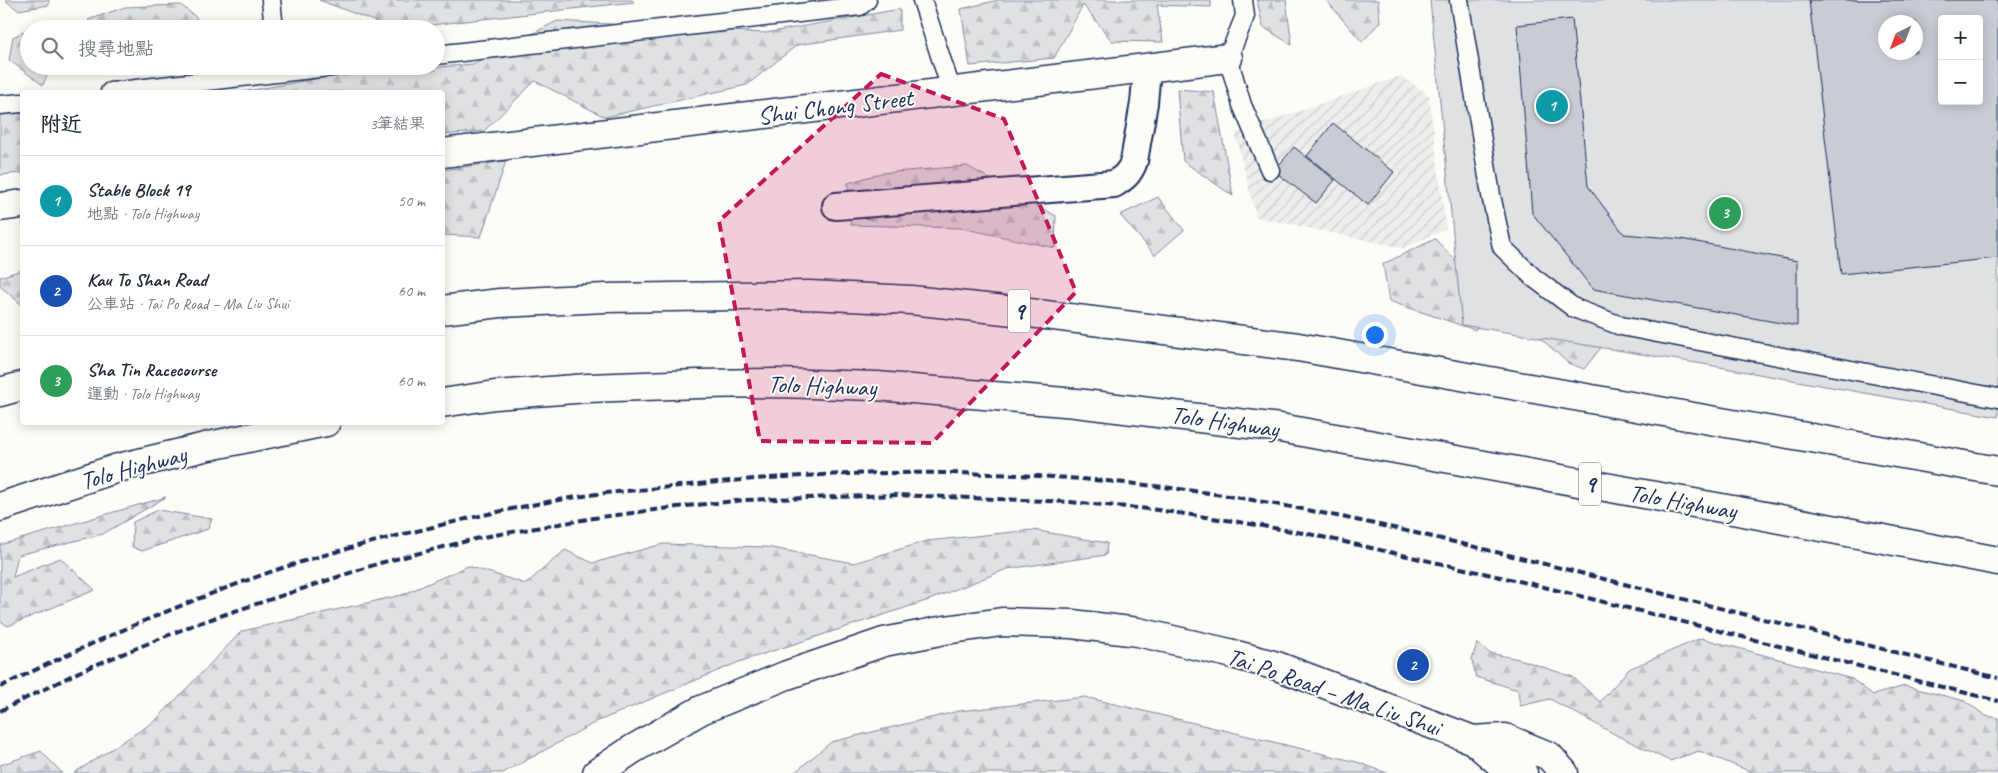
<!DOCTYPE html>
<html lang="zh-TW">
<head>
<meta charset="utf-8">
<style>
  :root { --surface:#fff; --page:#f2f2f3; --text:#1f2937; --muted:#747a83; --line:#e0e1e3; --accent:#0b8043 }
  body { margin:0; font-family:Caveat,"LXGW WenKai TC",sans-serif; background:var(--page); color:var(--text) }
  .controls { position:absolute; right:15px; top:15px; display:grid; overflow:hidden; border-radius:5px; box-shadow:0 2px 12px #0003 }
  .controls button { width:45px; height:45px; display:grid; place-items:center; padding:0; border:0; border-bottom:1px solid var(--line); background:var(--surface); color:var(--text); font:25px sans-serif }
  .compass { position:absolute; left:1878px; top:15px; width:45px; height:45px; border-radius:50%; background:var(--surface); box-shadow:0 2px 12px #0003; rotate:222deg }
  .you { position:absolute; left:1374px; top:334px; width:18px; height:18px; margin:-12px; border:4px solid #fff; border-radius:50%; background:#1a73e8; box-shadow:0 0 0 8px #1a73e833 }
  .badge { display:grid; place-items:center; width:32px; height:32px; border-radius:50%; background:var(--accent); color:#fff; font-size:16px; font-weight:700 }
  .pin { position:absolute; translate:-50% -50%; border:2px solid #fff; box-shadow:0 1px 5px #0006 }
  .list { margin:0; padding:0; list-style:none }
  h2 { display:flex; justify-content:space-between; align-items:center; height:65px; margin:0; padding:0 20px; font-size:21px }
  h2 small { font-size:16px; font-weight:400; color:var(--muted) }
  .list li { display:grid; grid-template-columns:32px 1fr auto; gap:15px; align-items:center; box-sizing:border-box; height:90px; padding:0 20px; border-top:1px solid var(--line) }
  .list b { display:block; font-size:19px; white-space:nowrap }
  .list p { margin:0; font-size:16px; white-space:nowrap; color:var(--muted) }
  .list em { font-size:16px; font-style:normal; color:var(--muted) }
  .icon { flex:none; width:28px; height:28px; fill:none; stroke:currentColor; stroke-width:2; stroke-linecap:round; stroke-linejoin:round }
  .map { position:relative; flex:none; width:1998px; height:773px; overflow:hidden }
  .search { position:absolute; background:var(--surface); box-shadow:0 2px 12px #0003; left:20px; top:20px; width:425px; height:55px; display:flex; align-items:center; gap:12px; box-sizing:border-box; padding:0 18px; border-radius:28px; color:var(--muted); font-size:19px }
  .panel { position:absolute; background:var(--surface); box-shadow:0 2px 12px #0003; left:20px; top:90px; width:425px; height:335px; border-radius:5px }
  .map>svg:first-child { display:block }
  .industrial { fill:url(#industrial-furrows) }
  .forest { fill:url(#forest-firs); stroke:#7e88a0 }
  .park { fill:#e0e1e3; stroke:#7e88a0; fill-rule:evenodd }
  .building { fill:#c9ccd3; stroke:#1b2f5e; fill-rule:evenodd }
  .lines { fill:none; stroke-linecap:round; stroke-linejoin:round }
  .service-casing { stroke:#1b2f5e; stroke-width:21 }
  .pedestrian-casing { stroke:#1b2f5e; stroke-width:30 }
  .minor-casing { stroke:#1b2f5e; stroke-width:31 }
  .secondary-casing { stroke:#1b2f5e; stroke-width:31 }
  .motorway-casing { stroke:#1b2f5e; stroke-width:31 }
  .service { stroke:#fdfcf7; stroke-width:18 }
  .pedestrian { stroke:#fdfcf7; stroke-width:26 }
  .minor { stroke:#fdfcf7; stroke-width:28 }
  .secondary { stroke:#fdfcf7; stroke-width:28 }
  .motorway { stroke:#fdfcf7; stroke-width:28 }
  .rail { stroke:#1b2f5e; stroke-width:4; stroke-dasharray:8 4; stroke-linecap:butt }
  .marked { fill:#c2185b; fill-opacity:0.2; stroke:#c2185b; stroke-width:4; stroke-dasharray:10 6; stroke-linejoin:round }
  .labels { text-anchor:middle; stroke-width:4; stroke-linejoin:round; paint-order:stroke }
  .shield { fill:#fdfcf7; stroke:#5f6c8c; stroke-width:1 }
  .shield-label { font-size:24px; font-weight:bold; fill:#1b2f5e }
  .street-label { font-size:25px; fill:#1b2f5e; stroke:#fdfcf7 }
</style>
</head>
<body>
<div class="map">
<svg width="1998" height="773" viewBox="0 0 1998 773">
  <defs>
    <pattern id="industrial-furrows" width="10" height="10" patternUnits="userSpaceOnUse" patternTransform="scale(1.25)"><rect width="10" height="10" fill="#edeeec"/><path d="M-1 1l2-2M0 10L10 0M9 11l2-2" fill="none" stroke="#cbcccd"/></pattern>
    <pattern id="forest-firs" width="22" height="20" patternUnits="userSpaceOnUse" patternTransform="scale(1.25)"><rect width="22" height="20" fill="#e0e1e3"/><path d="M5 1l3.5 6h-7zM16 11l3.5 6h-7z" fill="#c0c1c5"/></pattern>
  </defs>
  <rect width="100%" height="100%" fill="#fdfcf7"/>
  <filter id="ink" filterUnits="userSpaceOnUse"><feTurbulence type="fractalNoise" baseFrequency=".02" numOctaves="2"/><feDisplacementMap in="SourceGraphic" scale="10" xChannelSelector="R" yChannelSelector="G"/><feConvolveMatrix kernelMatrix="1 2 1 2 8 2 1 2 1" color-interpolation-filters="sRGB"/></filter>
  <g filter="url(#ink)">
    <polygon class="industrial" points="1401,76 1429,95 1446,229 1403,248 1256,217 1235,133"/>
    <g class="forest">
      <polygon points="5,0 49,0 49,5 18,10"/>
      <polygon points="319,0 632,0 634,2 395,29"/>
      <polygon points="998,0 1211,0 1211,7 1157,5 1163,42 1112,41 1083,5 1054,58 970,66 961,9"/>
      <polygon points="1257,0 1286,0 1292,45 1263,27"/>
      <polygon points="1326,0 1378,0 1380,22 1362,42"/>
      <polygon points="181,5 197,18 193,29 97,29 88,20 125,7"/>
      <polygon points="900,9 900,30 797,45 747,85 605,117 535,81 484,131 443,135 442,92 242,92 320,78 473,64 557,21 766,33"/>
      <polygon points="29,29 29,66 51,66 43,85 9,60 13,37"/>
      <polygon points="1177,89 1214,92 1233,196 1183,161"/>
      <polygon points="22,113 22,173 0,175 0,115"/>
      <polygon points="506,161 481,237 443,235 443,170"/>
      <polygon points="967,166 1056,216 1055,248 961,228 851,225 848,183 881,173"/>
      <polygon points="1158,197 1184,230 1155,255 1120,215"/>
      <polygon points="1435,239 1472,278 1494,306 1475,330 1389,301 1383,264"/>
      <polygon points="22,270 22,305 0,286 0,277"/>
      <polygon points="1538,336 1603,345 1584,369 1568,363"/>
      <polygon points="166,497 103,534 18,555 13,577 60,558 95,590 8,626 0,621 0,545"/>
      <polygon points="158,510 212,519 208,529 142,551 132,547 133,522"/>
      <polygon points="1033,530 1107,543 1106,555 1007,569 929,600 739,662 596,722 503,773 74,773 155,721 242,631 402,595 468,566 526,584 565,550 593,563 663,544 766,547 854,563 927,541"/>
      <polygon points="1701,638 1852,679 1873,695 1905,686 1965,701 1986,716 1998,718 1998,773 1754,773 1699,751 1670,761 1616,735 1550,699 1520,706 1518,690 1476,677 1472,660 1477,643 1489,653 1519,659 1573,677 1600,702 1629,669"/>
      <polygon points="1085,697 1357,762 1387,773 794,773 831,742 959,711"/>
      <polygon points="41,751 62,773 0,773 0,765"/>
    </g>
    <path class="park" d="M1430 0H1998V417L1703 364 1462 325ZM1942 19H1979V101H1942ZM1886 22H1916V52H1886Z"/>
    <g class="building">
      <path d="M1809 0H1998V258L1841 274ZM1942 19H1979V101H1942ZM1886 22H1916V52H1886Z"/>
      <polygon points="1572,19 1588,186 1624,234 1681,239 1797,261 1797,326 1593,289 1532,213 1517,25"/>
      <polygon points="1333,123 1394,172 1368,205 1307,156"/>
      <polygon points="1294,147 1335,180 1316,203 1274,171"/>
    </g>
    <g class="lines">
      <g class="service-casing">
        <g id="service">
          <polyline points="271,0 274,29"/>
          <polyline points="922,0 952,92"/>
          <polyline points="1243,0 1245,16 1228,58 1242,105 1270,170"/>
          <polyline points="1459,0 1491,195 1502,247 1534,278 1574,308 1621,326 1998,398"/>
          <polyline points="436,55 860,6 867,0"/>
          <polyline points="110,92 338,66"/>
          <polyline points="0,105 22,103"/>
        </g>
      </g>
      <g class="pedestrian-casing">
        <path id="pedestrian" d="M836 206 1114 184C1124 178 1130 173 1134 161L1144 103 1147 69"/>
      </g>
      <g class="minor-casing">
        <g id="minor">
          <polyline points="442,153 1228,58"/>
          <polyline points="0,207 22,204"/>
        </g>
      </g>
      <g class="secondary-casing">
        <g id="secondary">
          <polyline points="1473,740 1505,738 1549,756 1564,773"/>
          <polyline points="597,773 633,749 701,710 787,675 884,642 945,630 1002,622 1072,624 1138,632 1229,653 1277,666 1473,740 1503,766 1523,773"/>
        </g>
      </g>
      <g class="motorway-casing">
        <g id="motorway">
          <polyline points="442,310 500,303 605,298 809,295 911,300 1014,311 1298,347 1998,471"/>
          <polyline points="0,392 22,386"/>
          <polyline points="442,403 495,395 588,388 699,384 776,383 877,386 1076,403 1280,428 1749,513 1998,561"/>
          <polyline points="0,507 118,468 209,446 326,422"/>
        </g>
      </g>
      <use href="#service" class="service"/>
      <use href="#pedestrian" class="pedestrian"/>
      <use href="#minor" class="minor"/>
      <use href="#secondary" class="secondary"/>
      <use href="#motorway" class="motorway"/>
      <g class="rail">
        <path d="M0 687C90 643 181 603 276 570 324 554 375 541 425 529 481 515 539 502 597 494 624 491 652 489 679 486 864 466 1051 468 1235 497 1367 519 1498 552 1628 585 1751 616 1875 647 1998 678"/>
        <polyline points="0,711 85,669 196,624 380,563 483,537 594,518 677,507 745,500 898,495 1070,502 1150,509 1233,521 1309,534 1536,585 1998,701"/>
      </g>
    </g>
  </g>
  <path class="marked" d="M881 74 1004 119 1076 292 932 443 760 441 719 221Z"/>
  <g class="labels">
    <g class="shield">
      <rect x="1008" y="289.5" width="22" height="43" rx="4"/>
      <rect x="1579" y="462.5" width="22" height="43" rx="4"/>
    </g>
    <g class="shield-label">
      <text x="1019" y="319">9</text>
      <text x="1590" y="492">9</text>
    </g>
    <g class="street-label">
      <text transform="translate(835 106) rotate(-7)" y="9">Shui Chong Street</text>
      <text transform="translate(822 385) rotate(2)" y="9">Tolo Highway</text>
      <text transform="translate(1225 421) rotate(8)" y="9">Tolo Highway</text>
      <text transform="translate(133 467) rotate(-15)" y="9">Tolo Highway</text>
      <text transform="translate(1683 501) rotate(10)" y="9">Tolo Highway</text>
      <text transform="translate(1334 691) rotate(19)" y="9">Tai Po Road – Ma Liu Shui</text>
    </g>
  </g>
</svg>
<div class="controls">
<button>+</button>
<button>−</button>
</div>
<svg class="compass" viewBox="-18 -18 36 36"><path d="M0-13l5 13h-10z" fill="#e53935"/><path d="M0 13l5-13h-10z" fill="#747a83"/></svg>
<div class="you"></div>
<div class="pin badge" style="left:1552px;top:106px;background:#0f9aa8">1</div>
<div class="pin badge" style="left:1413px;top:665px;background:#1a4fb4">2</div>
<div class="pin badge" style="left:1725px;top:213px;background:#2e9e5b">3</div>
<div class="search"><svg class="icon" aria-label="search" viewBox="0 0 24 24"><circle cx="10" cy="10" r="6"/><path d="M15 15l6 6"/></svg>搜尋地點</div>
<section class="panel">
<h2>附近<small>3筆結果</small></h2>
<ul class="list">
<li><span class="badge" style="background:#0f9aa8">1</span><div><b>Stable Block 19</b><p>地點 · Tolo Highway</p></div><em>50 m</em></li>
<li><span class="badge" style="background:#1a4fb4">2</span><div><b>Kau To Shan Road</b><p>公車站 · Tai Po Road – Ma Liu Shui</p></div><em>60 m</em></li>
<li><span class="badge" style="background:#2e9e5b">3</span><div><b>Sha Tin Racecourse</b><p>運動 · Tolo Highway</p></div><em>60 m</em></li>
</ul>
</section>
</div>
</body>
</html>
